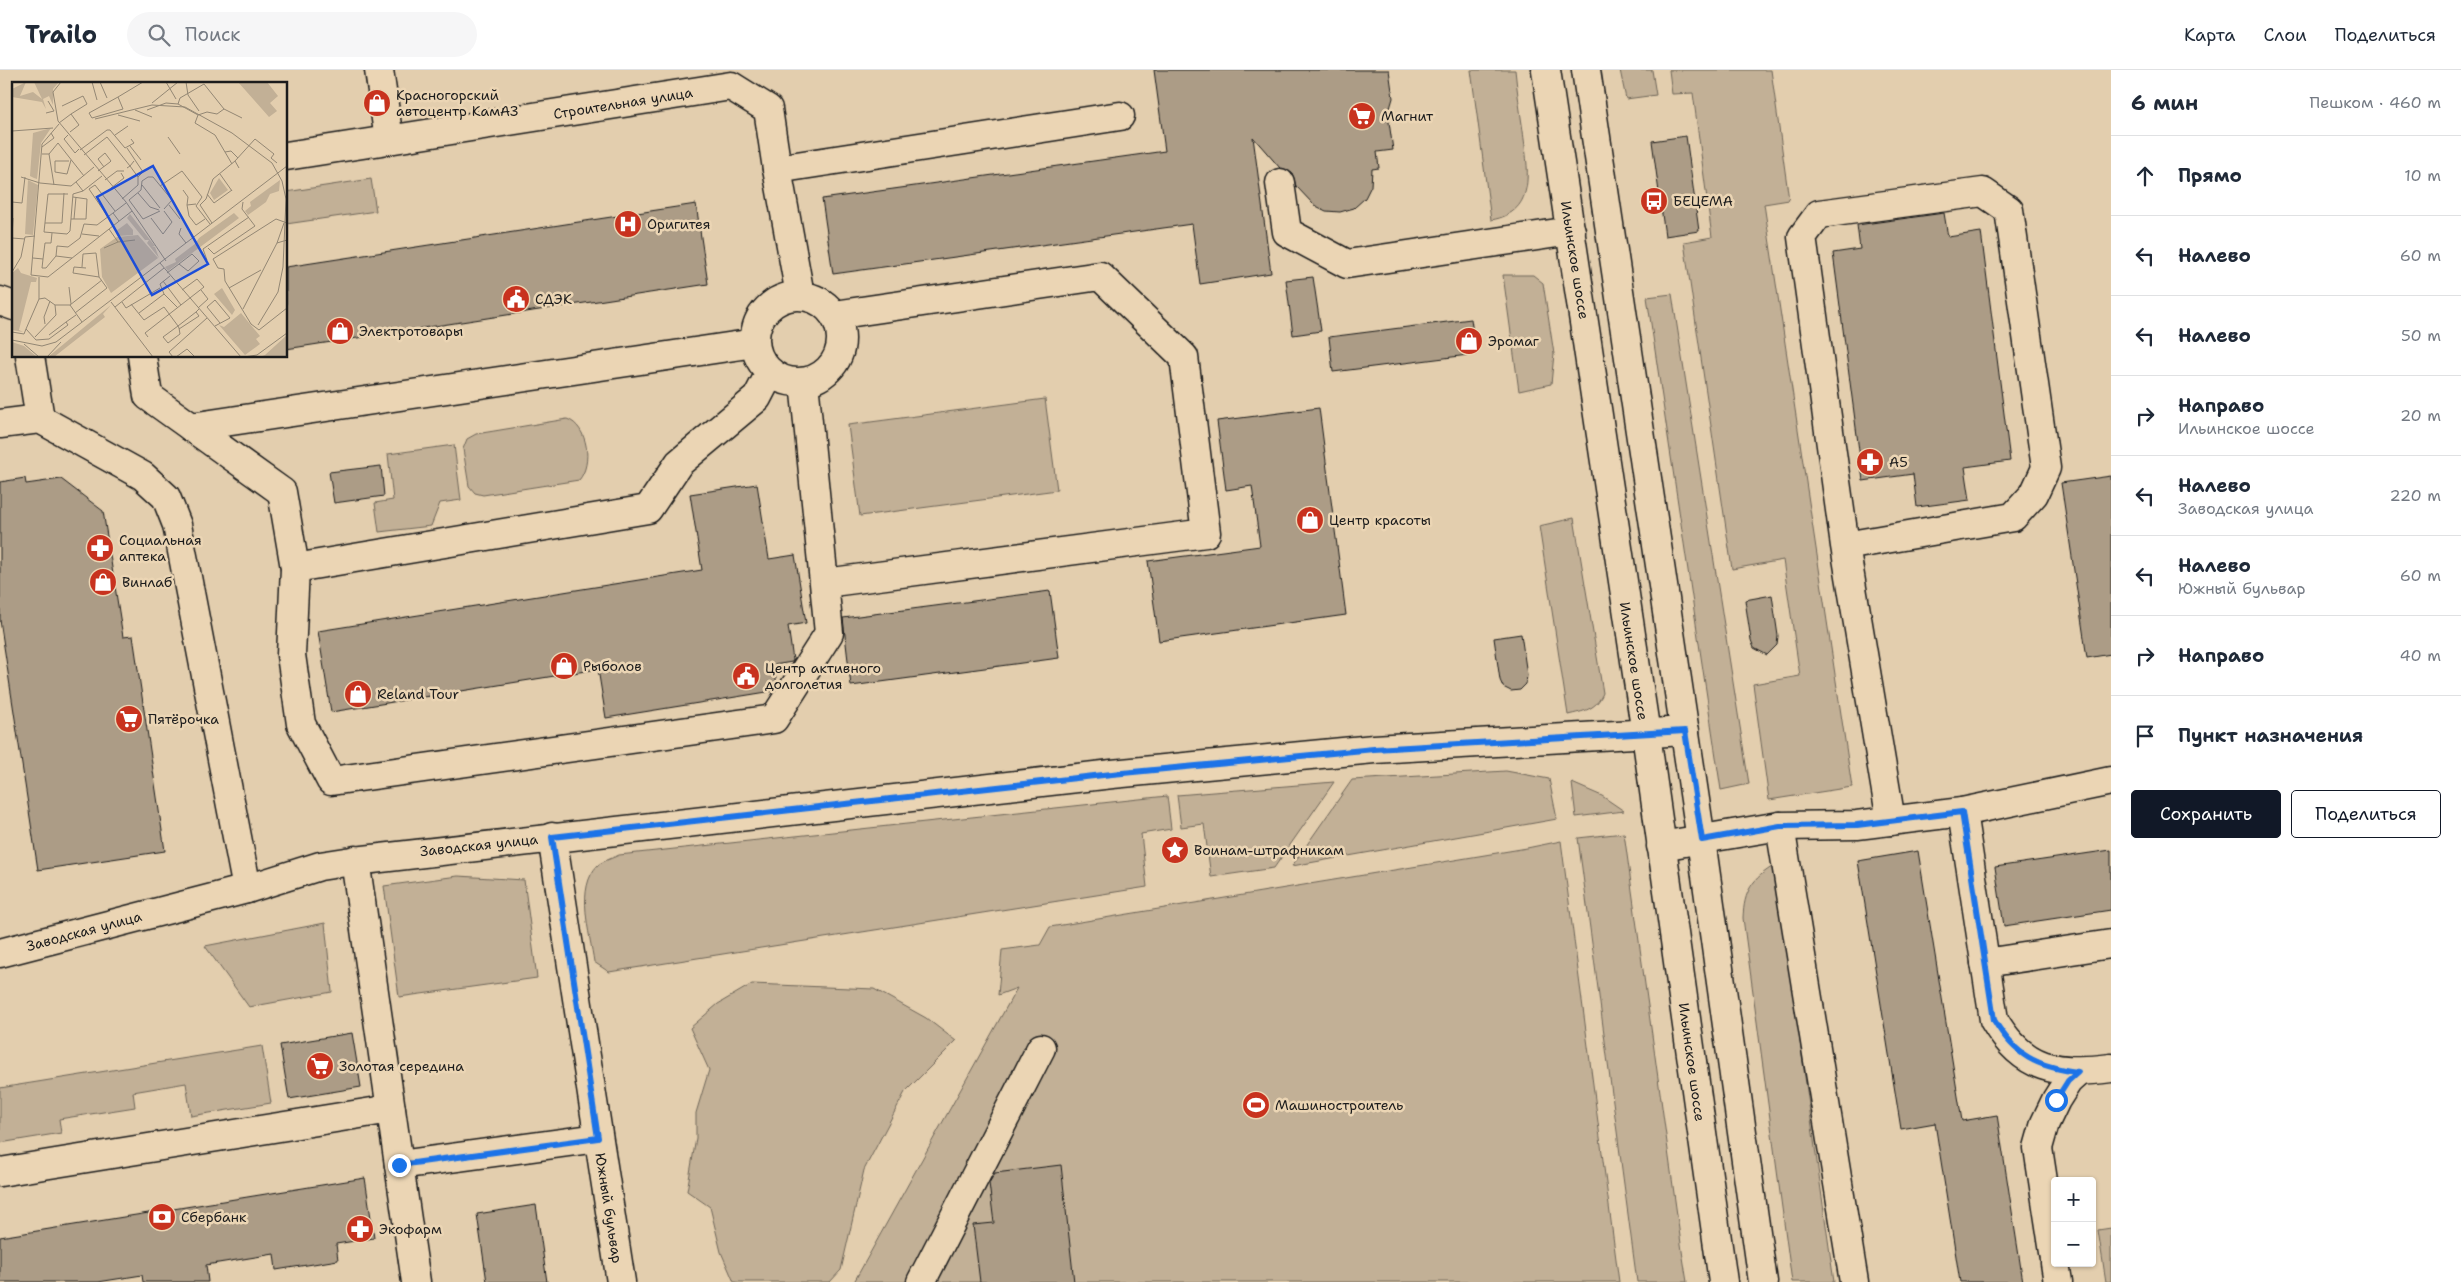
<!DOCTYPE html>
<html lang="ru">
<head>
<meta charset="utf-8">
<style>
  :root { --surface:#fff; --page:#f6f6f7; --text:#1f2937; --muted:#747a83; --line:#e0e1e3; --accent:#111827 }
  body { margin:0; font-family:"Shantell Sans",sans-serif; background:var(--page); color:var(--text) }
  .controls { position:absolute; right:15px; bottom:15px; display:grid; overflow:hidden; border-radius:5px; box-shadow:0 1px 4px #0004 }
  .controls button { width:45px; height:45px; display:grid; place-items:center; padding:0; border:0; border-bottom:1px solid var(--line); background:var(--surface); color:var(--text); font:25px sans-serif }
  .stop { position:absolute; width:15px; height:15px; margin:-11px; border:4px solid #1a73e8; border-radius:50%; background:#fff }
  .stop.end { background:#1a73e8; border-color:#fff; box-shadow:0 1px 5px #0008 }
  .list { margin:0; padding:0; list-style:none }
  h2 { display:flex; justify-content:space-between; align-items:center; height:65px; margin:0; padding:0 20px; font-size:21px }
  h2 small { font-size:16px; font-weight:400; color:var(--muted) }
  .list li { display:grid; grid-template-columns:32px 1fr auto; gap:15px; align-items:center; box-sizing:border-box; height:80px; padding:0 20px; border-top:1px solid var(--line) }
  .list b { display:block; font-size:19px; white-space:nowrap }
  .list p { margin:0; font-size:16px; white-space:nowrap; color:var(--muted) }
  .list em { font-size:16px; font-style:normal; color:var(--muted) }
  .actions { display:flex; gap:10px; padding:15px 20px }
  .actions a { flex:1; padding:11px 0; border:1px solid var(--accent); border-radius:5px; text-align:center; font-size:18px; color:var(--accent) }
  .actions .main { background:var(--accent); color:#fff }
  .icon { flex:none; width:28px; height:28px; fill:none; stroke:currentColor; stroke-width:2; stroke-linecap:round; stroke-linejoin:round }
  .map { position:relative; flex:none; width:2111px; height:1212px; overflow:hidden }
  header { display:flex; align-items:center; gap:30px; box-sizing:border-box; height:70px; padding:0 25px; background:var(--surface); border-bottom:1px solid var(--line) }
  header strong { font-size:24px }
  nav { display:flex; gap:28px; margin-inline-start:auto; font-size:18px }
  .search { width:350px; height:45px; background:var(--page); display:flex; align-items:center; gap:12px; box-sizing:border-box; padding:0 18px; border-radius:28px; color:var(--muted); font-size:19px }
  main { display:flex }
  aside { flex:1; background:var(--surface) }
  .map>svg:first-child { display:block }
  .green { fill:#c2b096; stroke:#6f6659 }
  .building { fill:#ac9c86; stroke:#1c1c1c }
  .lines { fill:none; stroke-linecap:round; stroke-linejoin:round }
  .minor-casing { stroke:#1c1c1c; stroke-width:31 }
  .major-casing { stroke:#1c1c1c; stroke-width:31 }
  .minor { stroke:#ebd5b4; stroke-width:28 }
  .major { stroke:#ebd5b4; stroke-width:28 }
  .route { stroke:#1a73e8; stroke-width:6 }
  .labels { text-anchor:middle; stroke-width:5; stroke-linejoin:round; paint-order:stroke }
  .poi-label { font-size:14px; fill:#1c1c1c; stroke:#ebd5b4; text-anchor:start }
  .street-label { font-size:14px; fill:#1c1c1c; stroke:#ebd5b4 }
  .inset-road { fill:none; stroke:#938774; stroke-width:1 }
  .view { fill:#1d4ed8; fill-opacity:0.15; stroke:#1d4ed8; stroke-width:2.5 }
  .inset-edge { fill:none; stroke:#1c1c1c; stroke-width:2.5 }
</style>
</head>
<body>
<header>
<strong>Trailo</strong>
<div class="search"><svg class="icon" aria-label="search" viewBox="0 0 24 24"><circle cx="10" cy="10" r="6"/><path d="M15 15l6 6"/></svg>Поиск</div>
<nav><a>Карта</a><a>Слои</a><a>Поделиться</a></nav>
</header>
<main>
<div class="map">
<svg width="2111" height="1212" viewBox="0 0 2111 1212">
  <rect width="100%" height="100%" fill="#e3ceae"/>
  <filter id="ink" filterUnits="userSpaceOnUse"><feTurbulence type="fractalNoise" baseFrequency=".02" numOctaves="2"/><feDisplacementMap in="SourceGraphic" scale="10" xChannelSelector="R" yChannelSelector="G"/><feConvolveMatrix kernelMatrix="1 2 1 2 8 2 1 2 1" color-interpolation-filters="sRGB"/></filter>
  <g filter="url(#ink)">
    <g class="green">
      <path d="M1471 0H1515C1517 20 1520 41 1523 61 1527 96 1539 142 1491 150Z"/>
      <polygon points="1620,0 1652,0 1656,25 1626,29"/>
      <polygon points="1669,0 1771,0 1789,130 1764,134 1852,717 1769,730 1753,614 1800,606 1783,490 1732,499 1684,172 1712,167 1693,23 1672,24"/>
      <polygon points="371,109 376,141 286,154 286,122"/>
      <polygon points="1503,205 1533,205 1543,213 1554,284 1551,314 1519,321"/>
      <polygon points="1672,224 1749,714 1721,720 1647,227"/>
      <polygon points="1045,329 1057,420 860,446 848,355"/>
      <path d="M567 349C588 356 593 394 579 410L483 425 475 423 469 416 463 379 467 369 476 364Z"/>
      <polygon points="454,375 461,430 440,433 431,456 379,462 375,433 393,430 388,384"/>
      <path d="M1574 448 1603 623C1596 640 1584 641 1568 645L1539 456Z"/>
      <polygon points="1506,701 1549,709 1557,749 1292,796 1352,710"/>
      <polygon points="1334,712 1274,798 1211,807 1204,754 1181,757 1177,725"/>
      <polygon points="1572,713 1602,726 1624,741 1576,747"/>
      <path d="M1167 726 1171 759 1141 764 1147 817 609 902 594 892C590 863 575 818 598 795 603 791 613 788 619 785Z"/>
      <polygon points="1624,763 1682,1181 1687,1212 1637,1212 1578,768"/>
      <polygon points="1561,771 1619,1212 854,1212 1017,918 998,925 1002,880 1040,875 1050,857 1527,778"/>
      <path d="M1775 795 1834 1212H1792L1743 848C1744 821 1752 809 1775 795Z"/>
      <polygon points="458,806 524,810 537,908 399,927 384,816"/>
      <polygon points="325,853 332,922 249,937 205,876"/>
      <polygon points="752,914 874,919 926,948 956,971 905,1022 864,1100 841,1200 830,1212 734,1212 721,1182 710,1137 687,1121 696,1068 696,1043 709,1000 690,958 718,934"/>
      <polygon points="262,976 271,1033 191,1046 186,1013 133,1022 135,1037 59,1049 61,1063 0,1073 0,1018"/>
      <polygon points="2111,1158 2111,1212 2106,1212 2098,1160"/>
    </g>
    <g class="building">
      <polygon points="1154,0 1389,0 1393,28 1388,45 1393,80 1377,82 1379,98 1372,99 1371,116 1365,128 1354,138 1340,142 1326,141 1314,135 1296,116 1292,103 1280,98 1253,67 1271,203 1200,214 1192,154 833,204 822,129 1165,81"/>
      <polygon points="1686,66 1699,161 1665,166 1652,71"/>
      <polygon points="696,134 708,214 286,279 286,197"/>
      <polygon points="1944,143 1948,167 1981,162 2010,391 1965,397 1970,430 1917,437 1913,404 1863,411 1833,183 1860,179 1857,155"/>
      <polygon points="1313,207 1321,261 1293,265 1286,210"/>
      <polygon points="1471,249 1476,284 1333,302 1329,267"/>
      <polygon points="1319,338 1346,545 1159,571 1148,491 1260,476 1252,416 1226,420 1217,351"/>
      <polygon points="381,396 384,426 334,433 329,402"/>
      <polygon points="2111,406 2111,584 2087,588 2061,413"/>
      <polygon points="25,408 26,414 61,409 103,441 123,567 133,566 165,781 38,800 0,550 0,412"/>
      <polygon points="757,414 769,489 795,485 806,553 788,556 793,590 792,592 774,595 777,615 773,621 606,648 598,599 331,642 318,561 702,500 690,424"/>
      <polygon points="1050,521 1059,588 851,616 843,548"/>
      <polygon points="1772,525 1778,566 1777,575 1767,585 1754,578 1751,570 1745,530"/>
      <polygon points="1521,564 1527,605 1526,614 1520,620 1511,621 1503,617 1500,610 1494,568"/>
      <polygon points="2111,780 2111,840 2004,856 1995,797"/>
      <polygon points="1918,781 1962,1051 1997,1045 2023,1212 1960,1212 1935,1053 1901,1059 1858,791"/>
      <polygon points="352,963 361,1017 289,1029 280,975"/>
      <polygon points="1061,1095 1074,1212 980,1212 973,1155 994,1153 989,1113 995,1103"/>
      <polygon points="365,1108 374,1168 336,1174 338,1190 276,1200 274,1184 206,1195 208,1212 143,1212 142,1205 98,1212 0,1212 0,1167"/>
      <polygon points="536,1135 547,1212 487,1212 477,1144"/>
    </g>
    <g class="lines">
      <g class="minor-casing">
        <g id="minor">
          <polyline points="379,0 389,70"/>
          <polyline points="286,86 731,16 768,39 777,99 800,225"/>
          <polyline points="777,99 1120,46"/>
          <polyline points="1280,113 1287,162 1347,194 1571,161"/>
          <circle cx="798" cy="269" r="43"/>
          <polyline points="0,231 14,236"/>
          <polyline points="30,286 40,349"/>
          <polyline points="142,286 148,326 282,422 295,498 291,585 301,654 331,711 774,649 829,563 804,312"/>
          <polyline points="0,354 40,349 143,406 166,427 177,455 247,819"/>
          <polyline points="191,357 755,273"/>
          <polyline points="1845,476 1802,167 1819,144 1983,122 2009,140 2046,398 2034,424 2013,447 1845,476 1891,751"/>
          <polyline points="295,498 648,439 679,393 757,328 770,303"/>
          <polyline points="825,513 1206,463 1184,287 1100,206 834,245"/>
          <path d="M1962 742 1994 950C2023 1000 2057 1005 2111 998"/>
          <polyline points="1780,756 1854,1212"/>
          <polyline points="552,767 621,1212"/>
          <polyline points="1661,776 1780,756 1857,755 1962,742 2111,711"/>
          <polyline points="355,790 399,1095 598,1068"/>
          <polyline points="0,883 247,819 320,796 346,792 1112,704 1374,679 1685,661"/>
          <polyline points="1985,893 2111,874"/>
          <polyline points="399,1095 416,1212"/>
          <polyline points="0,1102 391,1039"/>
          <polyline points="2055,1189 2038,1078 2045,1053 2056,1030 2068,1011 2078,1002"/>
          <polyline points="2055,1193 2058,1212"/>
          <polyline points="921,1212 1041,978"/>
        </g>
      </g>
      <g class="major-casing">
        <g id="major">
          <polyline points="1546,0 1646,664 1723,1212"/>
          <polyline points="1586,0 1701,770 1763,1212"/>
        </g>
      </g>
      <use href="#minor" class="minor"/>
      <use href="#major" class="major"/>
    </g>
  </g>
  <g class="lines" filter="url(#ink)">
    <path class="route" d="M399 1095 598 1068 552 767 1112 704 1374 679 1685 661 1702 770 1780 756 1857 755 1962 742 1994 950C2015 986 2037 997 2078 1002L2068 1011 2056 1030"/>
  </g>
  <defs>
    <g id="shop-disc" transform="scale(1.4375)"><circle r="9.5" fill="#c8321e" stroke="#ebd5b4"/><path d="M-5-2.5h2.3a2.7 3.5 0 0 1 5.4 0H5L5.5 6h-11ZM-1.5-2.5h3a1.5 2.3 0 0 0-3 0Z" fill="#fff"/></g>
    <g id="supermarket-disc" transform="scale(1.4375)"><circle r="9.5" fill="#c8321e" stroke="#ebd5b4"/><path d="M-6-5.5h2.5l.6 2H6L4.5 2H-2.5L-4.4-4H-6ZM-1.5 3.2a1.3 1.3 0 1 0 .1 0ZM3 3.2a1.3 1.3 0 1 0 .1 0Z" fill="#fff"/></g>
    <g id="bus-disc" transform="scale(1.4375)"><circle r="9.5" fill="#c8321e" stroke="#ebd5b4"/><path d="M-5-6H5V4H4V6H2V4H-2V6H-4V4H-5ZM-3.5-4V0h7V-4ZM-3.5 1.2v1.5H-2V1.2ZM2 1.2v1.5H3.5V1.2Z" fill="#fff"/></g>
    <g id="hospital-disc" transform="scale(1.4375)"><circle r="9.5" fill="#c8321e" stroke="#ebd5b4"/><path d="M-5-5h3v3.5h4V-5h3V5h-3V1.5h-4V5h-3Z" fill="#fff"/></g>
    <g id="civic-disc" transform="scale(1.4375)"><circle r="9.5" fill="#c8321e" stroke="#ebd5b4"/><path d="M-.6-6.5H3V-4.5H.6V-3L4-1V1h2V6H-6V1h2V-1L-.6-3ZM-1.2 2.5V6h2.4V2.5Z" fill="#fff"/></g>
    <g id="pharmacy-disc" transform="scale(1.4375)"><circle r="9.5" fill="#c8321e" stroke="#ebd5b4"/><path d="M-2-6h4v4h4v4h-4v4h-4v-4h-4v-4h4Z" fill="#fff"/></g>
    <g id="sight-disc" transform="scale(1.4375)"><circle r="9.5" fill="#c8321e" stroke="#ebd5b4"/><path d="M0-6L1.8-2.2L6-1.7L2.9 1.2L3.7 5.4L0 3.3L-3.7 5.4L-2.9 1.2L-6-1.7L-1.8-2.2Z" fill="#fff"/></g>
    <g id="stadium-disc" transform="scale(1.4375)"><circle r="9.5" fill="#c8321e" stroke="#ebd5b4"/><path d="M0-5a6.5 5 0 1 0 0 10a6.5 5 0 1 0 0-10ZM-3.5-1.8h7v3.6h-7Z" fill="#fff"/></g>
    <g id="bank-disc" transform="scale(1.4375)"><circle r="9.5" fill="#c8321e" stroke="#ebd5b4"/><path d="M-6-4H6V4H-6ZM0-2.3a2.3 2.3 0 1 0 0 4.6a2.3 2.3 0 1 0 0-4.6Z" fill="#fff"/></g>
  </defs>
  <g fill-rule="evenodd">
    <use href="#shop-disc" x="377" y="33"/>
    <use href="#supermarket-disc" x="1362" y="46"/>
    <use href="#bus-disc" x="1654" y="131"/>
    <use href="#hospital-disc" x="628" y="154"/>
    <use href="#civic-disc" x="516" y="229"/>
    <use href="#shop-disc" x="340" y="261"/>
    <use href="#shop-disc" x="1469" y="271"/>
    <use href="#pharmacy-disc" x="1870" y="392"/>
    <use href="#shop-disc" x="1310" y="450"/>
    <use href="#pharmacy-disc" x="100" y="478"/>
    <use href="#shop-disc" x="103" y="512"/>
    <use href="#shop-disc" x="564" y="596"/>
    <use href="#civic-disc" x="746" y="606"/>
    <use href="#shop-disc" x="358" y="624"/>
    <use href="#supermarket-disc" x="129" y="649"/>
    <use href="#sight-disc" x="1175" y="780"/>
    <use href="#supermarket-disc" x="320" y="996"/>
    <use href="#stadium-disc" x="1256" y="1035"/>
    <use href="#bank-disc" x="162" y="1147"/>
    <use href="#pharmacy-disc" x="360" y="1159"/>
  </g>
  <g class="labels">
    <g class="poi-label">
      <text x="396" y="30">Красногорский<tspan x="396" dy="16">автоцентр КамАЗ</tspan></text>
      <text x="1381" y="51">Магнит</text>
      <text x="1673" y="136">БЕЦЕМА</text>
      <text x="647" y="159">Оригитея</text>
      <text x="535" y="234">СДЭК</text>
      <text x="359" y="266">Электротовары</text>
      <text x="1488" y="276">Эромаг</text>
      <text x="1889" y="397">А5</text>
      <text x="1329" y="455">Центр красоты</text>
      <text x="119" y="475">Социальная<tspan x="119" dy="16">аптека</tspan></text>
      <text x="122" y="517">Винлаб</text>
      <text x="583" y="601">Рыболов</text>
      <text x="765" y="603">Центр активного<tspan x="765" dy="16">долголетия</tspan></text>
      <text x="377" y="629">Reland Tour</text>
      <text x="148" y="654">Пятёрочка</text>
      <text x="1194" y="785">Воинам-штрафникам</text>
      <text x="339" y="1001">Золотая середина</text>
      <text x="1275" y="1040">Машиностроитель</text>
      <text x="181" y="1152">Сбербанк</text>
      <text x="379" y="1164">Экофарм</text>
    </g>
    <g class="street-label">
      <text transform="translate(623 33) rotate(-9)" y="5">Строительная улица</text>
      <text transform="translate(1575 190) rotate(81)" y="5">Ильинское шоссе</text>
      <text transform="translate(1634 591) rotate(81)" y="5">Ильинское шоссе</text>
      <text transform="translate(479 775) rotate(-6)" y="5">Заводская улица</text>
      <text transform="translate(84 861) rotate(-15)" y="5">Заводская улица</text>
      <text transform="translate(1692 992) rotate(82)" y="5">Ильинское шоссе</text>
      <text transform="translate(609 1138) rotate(81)" y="5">Южный бульвар</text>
    </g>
  </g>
  <g transform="translate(12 12)">
    <rect width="275" height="275" fill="#e3ceae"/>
    <path d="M14 0 8 14 21 10 30 17 22 0H47L41 7V23L37 14 31 17 34 27 30 20 0 15V7ZM226 0H255L266 14 258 21 265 29 257 35ZM39 46 29 61 25 97 22 96 18 94 21 51ZM207 96 216 108 202 118 198 111ZM16 98 26 103 21 153 13 152ZM268 98 267 109 258 112 254 120 236 133 233 129 239 124 238 120ZM222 131 227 136 156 189 153 185 164 180 163 177 216 137 183 162 187 156ZM118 132 143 164 140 165H143L147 176 135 161 137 158H133L115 136ZM115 141 121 148V153L106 154 104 149ZM126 153 146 176 99 211 90 195 88 167 105 155ZM6 186 9 191 25 196 24 200H19L7 248 11 250 0 248V191ZM210 206 223 228 220 233 202 212ZM99 223 91 232 93 235 42 275H36ZM229 231 248 254 244 257 248 262 233 273 207 243 212 245ZM275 253V275H248L253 273ZM0 260 12 264 25 275H0Z" fill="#c2b096"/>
    <path class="inset-road" d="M49 0 41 10 46 39 114 120 154 179M80 0 85 18M88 0 95 16M154 0 164 17M174 0 176 13 187 29M106 15 77 31 80 36 111 27 106 15 131 0M140 21 166 0M166 22 168 16 192 2 212 27 205 32 195 30 186 33M50 24 71 14 75 22 59 32M212 27 230 36M123 28 140 35M135 28 154 21 166 22 186 33 183 41 203 53 220 82M34 31 42 29 36 19M106 33 128 39M83 37 140 23 173 25 220 51 260 81 270 99 274 117 271 185 266 210 246 243M47 41 59 32 67 43 58 50M47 42 30 62 19 193 36 195 120 129M0 49 41 46M56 53 52 57 63 71 67 67M103 53 116 44M156 55 168 72M118 64 129 78M30 65 42 56 39 51M115 66 131 90 126 95M68 68 95 48H98L113 66 122 61 119 57M213 70 219 69 226 76M30 72H37L42 103M37 72 46 61 72 94M72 73 95 55 118 84 115 86M57 79H43V90L55 92 59 78M223 79 243 57 262 72 259 76 265 81M86 89 98 80 99 79 93 71 86 77 92 85M208 92 220 109M9 95 28 101 59 104 82 85M93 98 105 89H112M64 100 71 109 90 94M130 103 148 126M148 104 170 89 190 115 184 124 198 142M99 106 112 96 109 91M171 108 176 115 175 123 184 122M126 111 138 125 147 128M56 112H36L32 150 55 152 58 149 61 112 71 109M195 112 202 121 220 108M110 117 126 103V95L118 84 122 79M0 120 10 121 13 95M157 123 168 137M175 123 177 134 184 143 193 137M148 129 131 137 117 118 129 108 130 99 136 95H141L160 118 152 127M96 135 77 107 83 103 103 129M1 136 0 156 13 157M139 136 151 152 160 140 152 129M59 137H74L75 117 61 115M62 137 64 115M107 139 101 131 114 121M33 141H50L52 111M200 141 188 123 194 117 201 97 223 79 227 86M275 141 264 137 201 177 206 186 212 187 213 199 239 242 247 248 275 226M169 146 167 152 174 161M97 147 106 160 123 158M70 152 87 154M265 161 272 141M92 166 106 160M196 166 202 172 243 144 230 127 231 120M44 174 60 176M21 176 31 177 30 186H34L44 174 45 164 56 165 68 156 72 142 85 143 101 131M31 177 33 161H39L40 151M195 178 191 167 237 135M148 181 229 275M70 185 71 172 84 171 87 195M0 190 9 175 13 155 23 154M155 191 167 182 176 189 187 179 180 172 167 182M151 199 169 223M57 205 59 222M217 206 249 188M152 212 166 226M27 217 33 216 43 223H58M99 220 141 275M110 220 114 226 148 206M119 222 132 238 152 225 166 244 167 246 168 252 156 261 151 255 166 244 184 230 187 227M103 225 152 186M186 226 196 217 189 208M231 227 265 161 275 158M63 231 95 206 87 195 61 191 62 185 74 186M127 231 152 212 148 202 158 194M70 240 58 223 90 198M33 242 32 235 38 219M203 244 218 236 203 218 195 225 208 241M14 247 27 217V195M167 247 187 234 184 230M0 250 12 252 14 247 24 258 37 257 56 243 54 240 64 233M37 253 54 240M23 255 44 233 43 223M136 255 133 251 192 205 185 197 170 208M0 258 30 264 44 260 275 84M12 262 27 275M35 275 49 260M161 275 157 270 195 236M164 275 175 267 183 275M232 275 245 273 275 251"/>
    <path class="view" d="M141 84 196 182 140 213 85 115Z"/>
    <rect width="275" height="275" class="inset-edge"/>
  </g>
</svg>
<div class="controls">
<button>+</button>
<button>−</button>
</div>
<div class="stop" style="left:2056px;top:1030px"></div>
<div class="stop end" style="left:399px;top:1095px"></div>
</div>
<aside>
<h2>6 мин<small>Пешком · 460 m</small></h2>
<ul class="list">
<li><svg class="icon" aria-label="ahead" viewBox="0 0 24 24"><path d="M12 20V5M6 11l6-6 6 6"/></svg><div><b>Прямо</b></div><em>10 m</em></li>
<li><svg class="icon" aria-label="left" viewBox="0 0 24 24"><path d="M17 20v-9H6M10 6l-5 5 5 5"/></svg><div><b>Налево</b></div><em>60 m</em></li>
<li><svg class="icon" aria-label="left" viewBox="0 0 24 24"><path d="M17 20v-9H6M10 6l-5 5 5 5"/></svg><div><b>Налево</b></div><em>50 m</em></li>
<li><svg class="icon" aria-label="right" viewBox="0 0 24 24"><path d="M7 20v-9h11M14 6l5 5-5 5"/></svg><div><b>Направо</b><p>Ильинское шоссе</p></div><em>20 m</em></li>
<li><svg class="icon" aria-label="left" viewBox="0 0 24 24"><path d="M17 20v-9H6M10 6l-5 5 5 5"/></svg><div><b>Налево</b><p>Заводская улица</p></div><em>220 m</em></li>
<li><svg class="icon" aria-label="left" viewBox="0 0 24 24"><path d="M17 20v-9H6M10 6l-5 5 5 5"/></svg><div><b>Налево</b><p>Южный бульвар</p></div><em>60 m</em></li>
<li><svg class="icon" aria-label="right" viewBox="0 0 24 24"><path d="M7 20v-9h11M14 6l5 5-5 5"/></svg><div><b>Направо</b></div><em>40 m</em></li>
<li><svg class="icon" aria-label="arrive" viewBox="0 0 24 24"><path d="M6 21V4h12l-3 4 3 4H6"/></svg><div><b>Пункт назначения</b></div></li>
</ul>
<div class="actions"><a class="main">Сохранить</a><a>Поделиться</a></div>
</aside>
</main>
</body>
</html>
